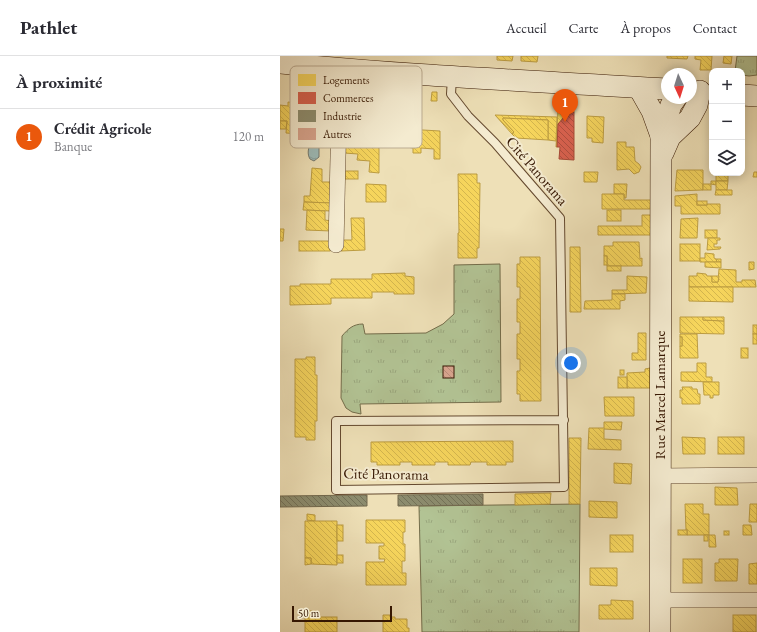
<!DOCTYPE html>
<html lang="fr">
<head>
<meta charset="utf-8">
<style>
  :root { --surface:#fff; --page:#f7f7f7; --text:#2b2b33; --muted:#7c7c81; --line:#e1e1e2; --accent:#ea580c }
  body { margin:0; font-family:"EB Garamond",serif; background:var(--page); color:var(--text) }
  .controls { position:absolute; right:12px; top:12px; display:grid; overflow:hidden; border-radius:8px; box-shadow:0 2px 10px #0003 }
  .controls button { width:36px; height:36px; display:grid; place-items:center; padding:0; border:0; border-bottom:1px solid var(--line); background:var(--surface); color:var(--text); font:20px sans-serif }
  .compass { position:absolute; left:381px; top:12px; width:36px; height:36px; border-radius:50%; background:var(--surface); box-shadow:0 2px 10px #0003; rotate:176deg }
  .scale { position:absolute; left:12px; bottom:10px; width:100px; box-sizing:border-box; padding-left:4px; border:2px solid #361702; border-top:0; font-size:11px; line-height:14px; white-space:nowrap; color:#361702; -webkit-text-stroke:3px #f4ebd0; paint-order:stroke }
  .you { position:absolute; left:291px; top:307px; width:14px; height:14px; margin:-10px; border:3px solid #fff; border-radius:50%; background:#1a73e8; box-shadow:0 0 0 6px #1a73e833 }
  .badge { display:grid; place-items:center; width:26px; height:26px; border-radius:50%; background:var(--accent); color:#fff; font-size:13px; font-weight:700 }
  .pin { position:absolute; translate:-50% -33px; filter:drop-shadow(0 1px 2px #0008) }
  .pin::after { content:''; position:absolute; top:21px; width:14px; height:12px; background:inherit; clip-path:polygon(0 0,100% 0,50% 100%) }
  .list { margin:0; padding:0; list-style:none }
  h2 { display:flex; justify-content:space-between; align-items:center; height:52px; margin:0; padding:0 16px; font-size:17px }
  h2 small { font-size:13px; font-weight:400; color:var(--muted) }
  .list li { display:grid; grid-template-columns:26px 1fr auto; gap:12px; align-items:center; box-sizing:border-box; height:56px; padding:0 16px; border-top:1px solid var(--line) }
  .list b { display:block; font-size:15px; white-space:nowrap }
  .list p { margin:0; font-size:13px; white-space:nowrap; color:var(--muted) }
  .list em { font-size:13px; font-style:normal; color:var(--muted) }
  .icon { flex:none; width:22px; height:22px; fill:none; stroke:currentColor; stroke-width:2; stroke-linecap:round; stroke-linejoin:round }
  .map { position:relative; flex:none; width:477px; height:576px; overflow:hidden }
  header { display:flex; align-items:center; gap:24px; box-sizing:border-box; height:56px; padding:0 20px; background:var(--surface); border-bottom:1px solid var(--line) }
  header strong { font-size:19px }
  nav { display:flex; gap:22px; margin-inline-start:auto; font-size:14px }
  main { display:flex }
  aside { flex:1; background:var(--surface) }
  .map>svg:first-child { display:block }
  .grass { fill:url(#grass-tufts); stroke:#746d4b }
  .water { fill:url(#water-ripples); stroke:#74796f }
  .homes { fill:url(#homes-back-hatch); stroke:#bc9c41 }
  .shops { fill:url(#shops-back-hatch); stroke:#a64a36 }
  .industry { fill:url(#industry-back-hatch); stroke:#72694e }
  .building { fill:url(#building-back-hatch); stroke:#361702 }
  .lines { fill:none; stroke-linecap:round; stroke-linejoin:round }
  .lane-casing { stroke:#64492f; stroke-width:10 }
  .street-casing { stroke:#64492f; stroke-width:16 }
  .secondary-casing { stroke:#361702; stroke-width:22 }
  .lane { stroke:#f4ebd0; stroke-width:8 }
  .street { stroke:#f4ebd0; stroke-width:15 }
  .secondary { stroke:#f4ebd0; stroke-width:21 }
  .labels { text-anchor:middle; stroke-width:4; stroke-linejoin:round; paint-order:stroke }
  .street-label { font-size:15px; fill:#361702; stroke:#f4ebd0 }
  .key { fill:#f4ebd0; stroke:#bbab92; stroke-width:1 }
  .key-label { font-size:11px; fill:#361702 }
</style>
</head>
<body>
<header>
<strong>Pathlet</strong>
<nav><a>Accueil</a><a>Carte</a><a>À propos</a><a>Contact</a></nav>
</header>
<main>
<aside>
<h2>À proximité<small></small></h2>
<ul class="list">
<li><span class="badge">1</span><div><b>Crédit Agricole</b><p>Banque</p></div><em>120 m</em></li>
</ul>
</aside>
<div class="map">
<svg width="477" height="576" viewBox="0 0 477 576">
  <defs>
    <pattern id="grass-tufts" width="24" height="20" patternUnits="userSpaceOnUse"><rect width="24" height="20" fill="#b2c394"/><path d="M3 7l-1-3M5 7V3M7 7l1-3M15 17l-1-3M17 17v-4M19 17l1-3" fill="none" stroke="#9aa77e"/></pattern>
    <pattern id="water-ripples" width="26" height="14" patternUnits="userSpaceOnUse"><rect width="26" height="14" fill="#9dbbb8"/><path d="M2 4q2-2 4 0t4 0M15 11q2-2 4 0t4 0" fill="none" stroke="#88a09d"/></pattern>
    <pattern id="homes-back-hatch" width="6" height="6" patternUnits="userSpaceOnUse"><rect width="6" height="6" fill="#f6d55c"/><path d="M-1 5l2 2M0 0l6 6M5-1l2 2" fill="none" stroke="#d4b64e"/></pattern>
    <pattern id="shops-back-hatch" width="6" height="6" patternUnits="userSpaceOnUse"><rect width="6" height="6" fill="#d6604d"/><path d="M-1 5l2 2M0 0l6 6M5-1l2 2" fill="none" stroke="#ae4e3e"/></pattern>
    <pattern id="industry-back-hatch" width="6" height="6" patternUnits="userSpaceOnUse"><rect width="6" height="6" fill="#8c8c6e"/><path d="M-1 5l2 2M0 0l6 6M5-1l2 2" fill="none" stroke="#737158"/></pattern>
    <pattern id="building-back-hatch" width="6" height="6" patternUnits="userSpaceOnUse"><rect width="6" height="6" fill="#d8a48e"/><path d="M-1 5l2 2M0 0l6 6M5-1l2 2" fill="none" stroke="#ba8c79"/></pattern>
  </defs>
  <rect width="100%" height="100%" fill="#eee0b7"/>
  <filter id="stains"><feTurbulence type="fractalNoise" baseFrequency=".005" numOctaves="4"/><feColorMatrix values="0 0 0 0 .2 0 0 0 0 .09 0 0 0 0 .02 0 0 0 .5 -.17"/></filter>
  <radialGradient id="worn" r=".72"><stop offset=".6" stop-color="#630" stop-opacity="0"/><stop offset="1" stop-color="#630" stop-opacity=".3"/></radialGradient>
  <g class="grass">
    <polygon points="457,0 477,0 477,19 469,20 462,19 462,15 455,15"/>
    <path d="M220 208 221 346 80 348 81 358 72 356 66 352 61 342 62 280C68 273 73 268 83 268L85 278 146 277 163 268 174 258V209Z"/>
    <polygon points="300,448 299,576 142,576 139,450"/>
  </g>
  <path class="water" d="M31 87H37L39 91V101L34 105 30 103C27 98 28 92 31 87Z"/>
  <g class="homes">
    <polygon points="217,0 233,0 232,5 217,4"/>
    <polygon points="241,0 258,0 257,6 241,5"/>
    <polygon points="387,0 408,0 407,3 387,2"/>
    <polygon points="415,0 432,0 431,14 420,14 421,4 415,3"/>
    <polygon points="444,0 452,0 451,8 443,7"/>
    <polygon points="152,36 157,36 157,45 151,45"/>
    <polygon points="8,46 24,48 20,78 6,77 7,65 0,65 0,49 8,50"/>
    <polygon points="278,54 294,55 294,56 285,60 278,68 277,91 276,91"/>
    <polygon points="215,59 277,61 276,85 268,84 268,64 223,62 223,64 234,76 232,78"/>
    <polygon points="307,60 324,61 323,87 312,86 312,82 307,82"/>
    <polygon points="223,62 268,64 268,84 236,82 232,78 234,76 223,64"/>
    <polygon points="0,65 7,65 6,73 0,73"/>
    <polygon points="126,73 160,75 160,103 154,103 154,93 141,92 141,97 133,97 133,92 126,91"/>
    <polygon points="64,83 76,83 76,87 99,88 99,117 89,116 90,105 77,104 78,98 64,97"/>
    <polygon points="337,86 346,86 346,91 354,91 355,105 359,108 361,111 359,116 354,118 349,113 337,114"/>
    <polygon points="32,112 42,113 42,126 52,126 52,147 24,146 24,140 30,140"/>
    <polygon points="397,114 423,114 423,134 395,135"/>
    <rect x="65" y="115" width="13" height="8"/>
    <polygon points="304,116 318,116 317,126 304,126"/>
    <polygon points="474,116 477,116 477,121 473,121"/>
    <polygon points="436,117 448,118 448,125 436,125"/>
    <polygon points="178,118 197,118 197,127 200,127 199,192 197,192 197,202 178,202 178,177 179,177"/>
    <polygon points="431,125 436,125 436,129 431,128"/>
    <polygon points="436,125 448,125 447,134 436,134"/>
    <polygon points="86,128 106,129 106,146 86,146"/>
    <polygon points="334,128 347,128 346,142 344,142 344,138 334,138"/>
    <rect x="423" y="128" width="8" height="6"/>
    <polygon points="436,134 452,134 452,139 435,139"/>
    <polygon points="322,138 344,138 344,144 371,144 370,153 322,153"/>
    <polygon points="417,138 417,149 427,149 427,148 440,148 440,158 401,158 401,150 395,150 395,140"/>
    <rect x="417" y="145" width="10" height="4"/>
    <polygon points="24,146 52,147 52,155 23,154"/>
    <polygon points="27,154 45,155 45,164 51,165 51,175 26,174"/>
    <rect x="327" y="154" width="14" height="11"/>
    <polygon points="362,159 371,159 371,179 318,179 318,170 362,170"/>
    <polygon points="71,162 84,162 85,194 61,195 61,184 72,184"/>
    <polygon points="418,162 417,182 400,182 401,163"/>
    <polygon points="0,173 4,173 3,185 0,185"/>
    <rect x="425" y="174" width="12" height="8"/>
    <polygon points="428,182 440,182 440,184 437,184 437,188 434,188 434,191 441,191 440,193 427,194"/>
    <rect x="19" y="185" width="31" height="10"/>
    <polygon points="333,186 359,186 360,203 362,202 362,210 327,210 327,200 324,200 324,190 333,190"/>
    <rect x="400" y="188" width="20" height="17"/>
    <polygon points="290,191 300,191 301,256 290,256"/>
    <polygon points="425,197 434,198 434,202 436,203 437,206 420,206 420,202 425,202"/>
    <rect x="324" y="200" width="3" height="9"/>
    <polygon points="240,201 260,201 261,345 240,345 240,338 237,338 237,315 240,315 240,303 237,303 237,278 240,278 240,266 237,266 237,243 240,243 240,231 237,231 237,208 240,208"/>
    <polygon points="436,203 441,203 441,206 437,206"/>
    <polygon points="425,206 441,206 441,212 425,211"/>
    <polygon points="469,206 474,206 474,213 469,214"/>
    <rect x="327" y="210" width="14" height="5"/>
    <polygon points="439,213 456,214 456,226 462,226 462,224 475,224 476,231 409,231 409,220 417,220 417,217 426,218 427,220 432,220 432,226 438,226"/>
    <polygon points="125,217 125,220 134,221 134,238 114,238 114,236 92,236 92,242 51,242 51,248 10,249 10,230 20,230 20,228 51,228 51,223 92,223 92,218"/>
    <polygon points="347,220 367,221 366,237 332,238 332,234 347,234"/>
    <polygon points="432,220 439,220 438,226 432,226"/>
    <polygon points="409,231 453,231 453,246 409,245"/>
    <polygon points="332,238 345,238 345,244 340,245 340,253 304,253 305,245 332,244"/>
    <polygon points="400,261 423,261 423,264 444,265 444,278 400,277"/>
    <polygon points="423,261 444,261 444,265 423,264"/>
    <rect x="473" y="269" width="4" height="9"/>
    <polygon points="358,277 366,277 366,304 352,304 352,297 358,297"/>
    <polygon points="400,278 417,278 418,302 400,302 400,290 402,290 402,281 400,281"/>
    <rect x="473" y="278" width="4" height="10"/>
    <rect x="400" y="281" width="2" height="9"/>
    <rect x="461" y="292" width="7" height="10"/>
    <polygon points="26,301 35,301 35,319 37,319 37,365 35,365 35,384 26,384 26,381 15,381 15,303 26,303"/>
    <polygon points="417,307 426,307 426,321 432,321 432,326 401,325 401,316 417,316"/>
    <polygon points="370,312 370,332 347,332 347,317 365,316 365,313"/>
    <rect x="340" y="314" width="4" height="5"/>
    <rect x="338" y="321" width="9" height="11"/>
    <polygon points="423,326 439,326 439,339 433,339 433,342 430,342 430,339 424,339"/>
    <polygon points="402,331 412,331 412,333 417,333 418,338 420,338 420,348 402,348 402,342 400,342 400,334 403,334"/>
    <polygon points="324,341 354,341 354,360 325,360"/>
    <polygon points="324,366 342,366 341,374 324,373 324,383 341,384 341,394 308,393 309,372 324,372"/>
    <polygon points="402,381 425,382 425,398 403,398"/>
    <rect x="438" y="381" width="26" height="17"/>
    <polygon points="289,382 301,382 300,448 289,448"/>
    <polygon points="233,385 233,406 226,406 226,409 207,409 207,406 191,406 190,409 168,409 168,406 155,406 155,409 132,409 132,406 120,406 120,409 97,409 97,406 91,406 91,386"/>
    <polygon points="334,407 352,408 351,428 334,427"/>
    <polygon points="435,431 457,432 458,449 435,449"/>
    <polygon points="271,437 270,448 235,449 235,438"/>
    <polygon points="309,445 337,446 337,462 309,461"/>
    <polygon points="405,448 423,448 423,458 429,458 429,479 407,479 407,474 406,474"/>
    <polygon points="470,448 477,448 477,466 469,466"/>
    <polygon points="27,458 35,459 35,465 27,464"/>
    <polygon points="86,464 125,464 125,476 123,476 123,488 125,488 125,505 122,505 122,517 126,517 126,529 86,529 86,506 104,506 105,503 99,503 99,490 104,490 104,487 86,487"/>
    <polygon points="25,465 57,465 57,509 31,508 31,502 25,502"/>
    <rect x="57" y="469" width="6" height="16"/>
    <polygon points="463,469 471,469 472,479 463,479"/>
    <rect x="398" y="474" width="9" height="5"/>
    <rect x="444" y="475" width="5" height="4"/>
    <rect x="330" y="479" width="23" height="17"/>
    <rect x="424" y="479" width="4" height="6"/>
    <polygon points="429,479 435,479 436,491 429,491"/>
    <rect x="57" y="499" width="6" height="8"/>
    <polygon points="25,502 31,502 31,508 25,509"/>
    <rect x="403" y="503" width="19" height="24"/>
    <polygon points="439,503 458,503 457,525 435,525 435,507 439,507"/>
    <polygon points="477,507 477,528 469,528 469,508"/>
    <polygon points="310,512 337,512 337,530 310,529"/>
    <polygon points="331,544 353,545 353,563 319,563 319,549 331,549"/>
    <polygon points="27,555 35,555 35,561 26,561"/>
    <polygon points="103,559 110,559 110,561 115,561 115,563 127,563 127,572 129,572 129,576 103,576"/>
    <rect x="453" y="559" width="23" height="17"/>
    <rect x="25" y="561" width="32" height="15"/>
  </g>
  <polygon class="shops" points="294,56 294,104 279,103 280,91 277,91 278,68 285,60"/>
  <g class="industry">
    <polygon points="203,438 203,449 118,450 118,439"/>
    <polygon points="87,439 87,450 0,451 0,440"/>
  </g>
  <rect class="building" x="163" y="310" width="11" height="12"/>
  <g class="lines">
    <g class="lane-casing">
      <polyline id="lane" points="172,21 171,38 188,60 215,87 280,162 284,431 56,434 56,365 284,364"/>
    </g>
    <g class="street-casing">
      <g id="street">
        <polyline points="56,189 60,13"/>
        <polyline points="380,420 477,419"/>
        <polyline points="380,544 477,544"/>
      </g>
    </g>
    <g class="secondary-casing">
      <g id="secondary">
        <path d="M0 7C129 20 258 25 387 33"/>
        <polyline points="359,32 372,55 381,80"/>
        <polyline points="462,39 477,40"/>
        <polyline points="383,97 390,81 410,62 417,49 420,35"/>
        <polyline points="380,576 381,80 391,49 396,42"/>
      </g>
    </g>
    <use href="#lane" class="lane"/>
    <use href="#street" class="street"/>
    <use href="#secondary" class="secondary"/>
  </g>
  <g class="labels">
    <g class="street-label">
      <text transform="translate(257 115) rotate(49)" y="5">Cité Panorama</text>
      <text transform="translate(380 339) rotate(-90)" y="5">Rue Marcel Lamarque</text>
      <text transform="translate(106 418) rotate(1)" y="5">Cité Panorama</text>
    </g>
  </g>
  <rect x="10" y="10" width="132" height="82" rx="6" class="key"/>
  <rect x="18" y="18" width="18" height="12" fill="#f6d55c"/>
  <rect x="18" y="36" width="18" height="12" fill="#d6604d"/>
  <rect x="18" y="54" width="18" height="12" fill="#8c8c6e"/>
  <rect x="18" y="72" width="18" height="12" fill="#d8a48e"/>
  <g class="key-label">
    <text x="43" y="28">Logements</text>
    <text x="43" y="46">Commerces</text>
    <text x="43" y="64">Industrie</text>
    <text x="43" y="82">Autres</text>
  </g>
  <rect width="100%" height="100%" filter="url(#stains)"/>
  <rect width="100%" height="100%" fill="url(#worn)"/>
</svg>
<div class="controls">
<button>+</button>
<button>−</button>
<button><svg class="icon" aria-label="layers" viewBox="0 0 24 24"><path d="M12 4l9 5-9 5-9-5zM3 14l9 5 9-5"/></svg></button>
</div>
<svg class="compass" viewBox="-18 -18 36 36"><path d="M0-13l5 13h-10z" fill="#e53935"/><path d="M0 13l5-13h-10z" fill="#7c7c81"/></svg>
<div class="scale">50 m</div>
<div class="you"></div>
<div class="pin badge" style="left:285px;top:66px">1</div>
</div>
</main>
</body>
</html>
